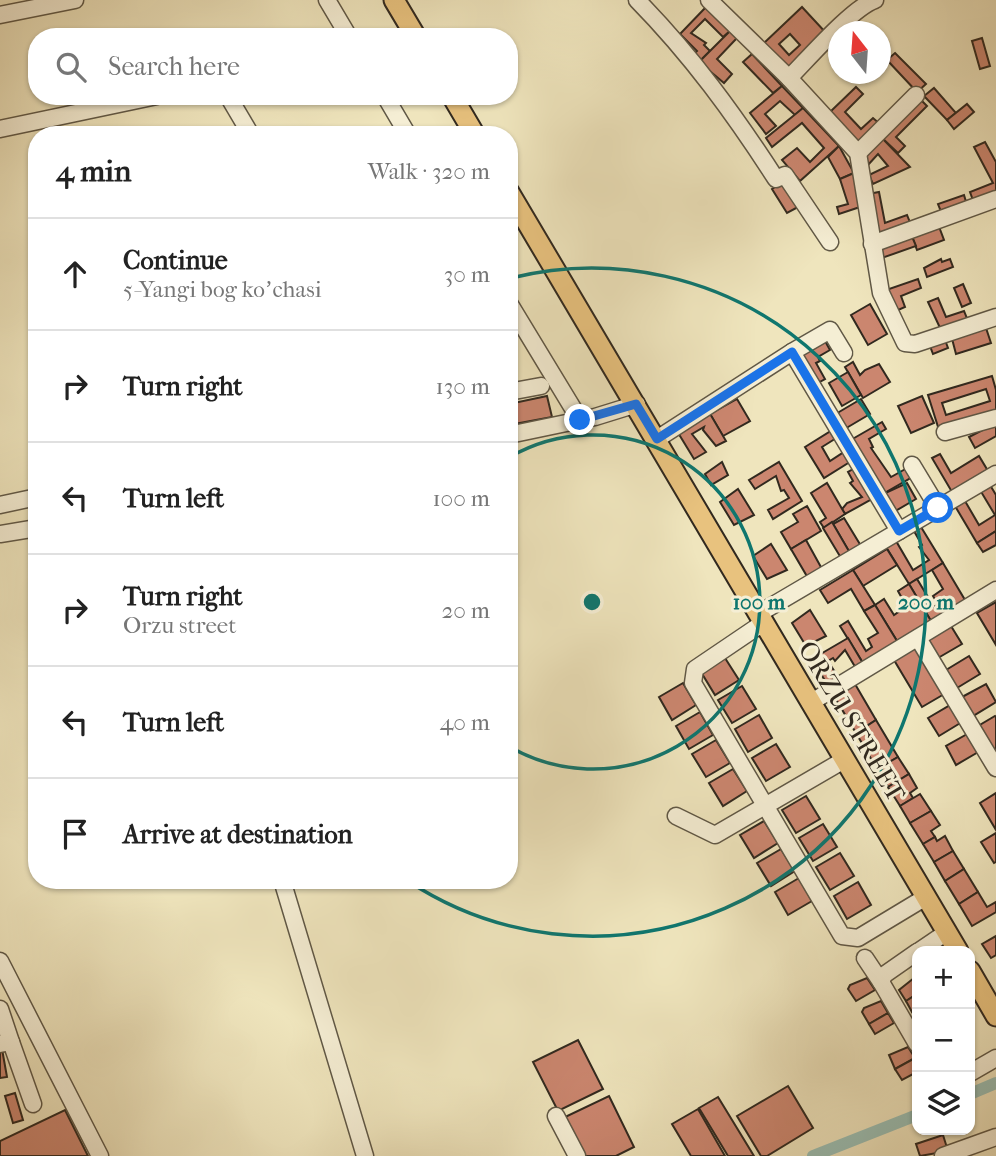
<!DOCTYPE html>
<html lang="en">
<head>
<meta charset="utf-8">
<style>
  :root { --surface:#fff; --page:#f2f2f2; --text:#222; --muted:#767676; --line:#e0e0e0 }
  body { margin:0; font-family:"IM FELL French Canon",serif; background:var(--page); color:var(--text) }
  .controls { position:absolute; right:21px; bottom:21px; display:grid; overflow:hidden; border-radius:14px; box-shadow:0 2px 5px #0004 }
  .controls button { width:63px; height:63px; display:grid; place-items:center; padding:0; border:0; border-bottom:2px solid var(--line); background:var(--surface); color:var(--text); font:35px sans-serif }
  .compass { position:absolute; left:828px; top:21px; width:63px; height:63px; border-radius:50%; background:var(--surface); box-shadow:0 2px 5px #0004; rotate:343deg }
  .stop { position:absolute; width:21px; height:21px; margin:-16px; border:5px solid #1a73e8; border-radius:50%; background:#fff }
  .stop.end { background:#1a73e8; border-color:#fff; box-shadow:0 2px 7px #0008 }
  .list { margin:0; padding:0; list-style:none }
  h2 { display:flex; justify-content:space-between; align-items:center; height:91px; margin:0; padding:0 28px; font-size:30px }
  h2 small { font-size:23px; font-weight:400; color:var(--muted) }
  .list li { display:grid; grid-template-columns:46px 1fr auto; gap:21px; align-items:center; box-sizing:border-box; height:112px; padding:0 28px; border-top:2px solid var(--line) }
  .list b { display:block; font-size:26px; white-space:nowrap }
  .list p { margin:0; font-size:23px; white-space:nowrap; color:var(--muted) }
  .list em { font-size:23px; font-style:normal; color:var(--muted) }
  .icon { flex:none; width:38px; height:38px; fill:none; stroke:currentColor; stroke-width:2; stroke-linecap:round; stroke-linejoin:round }
  .map { position:relative; flex:none; width:996px; height:1156px; overflow:hidden }
  .search { position:absolute; background:var(--surface); box-shadow:0 2px 5px #0004; left:28px; top:28px; width:490px; height:77px; display:flex; align-items:center; gap:18px; box-sizing:border-box; padding:0 24px; border-radius:28px; color:var(--muted); font-size:26px }
  .panel { position:absolute; background:var(--surface); box-shadow:0 2px 5px #0004; left:28px; top:126px; width:490px; height:763px; border-radius:28px }
  .map>svg:first-child { display:block }
  .lines { fill:none; stroke-linecap:round; stroke-linejoin:round }
  .canal { stroke:#9abfb4; stroke-width:12 }
  .building { fill:#cb866f; stroke:#31291f; stroke-width:2; fill-rule:evenodd }
  .minor-casing { stroke:#605846; stroke-width:19 }
  .major-casing { stroke:#31291f; stroke-width:23 }
  .minor { stroke:#f5eed4; stroke-width:16 }
  .major { stroke:#e8c27e; stroke-width:19 }
  .route { stroke:#1a73e8; stroke-width:9 }
  .ring { fill:none; stroke:#0f766e; stroke-width:3.5 }
  .labels { text-anchor:middle; stroke-width:6; stroke-linejoin:round; paint-order:stroke }
  .street-label { font-size:26px; fill:#31291f; stroke:#f5eed4 }
  .centre { fill:#0f766e; stroke:#f5eed4; stroke-width:3.5 }
  .ring-label { font-size:21px; text-anchor:middle; font-weight:bold; fill:#0f766e; stroke:#f5eed4; stroke-width:6; stroke-linejoin:round; paint-order:stroke }
</style>
</head>
<body>
<div class="map">
<svg width="996" height="1156" viewBox="0 0 996 1156">
  <rect width="100%" height="100%" fill="#efe5bd"/>
  <filter id="stains"><feTurbulence type="fractalNoise" baseFrequency=".00286" numOctaves="4"/><feColorMatrix values="0 0 0 0 .2 0 0 0 0 .09 0 0 0 0 .02 0 0 0 .5 -.17"/></filter>
  <radialGradient id="worn" r=".72"><stop offset=".6" stop-color="#630" stop-opacity="0"/><stop offset="1" stop-color="#630" stop-opacity=".3"/></radialGradient>
  <g class="lines">
    <g class="canal">
      <polyline points="970,1094 996,1083"/>
      <polyline points="813,1156 917,1115"/>
    </g>
  </g>
  <g class="building">
    <polygon points="706,7 730,31 723,37 705,19 691,33 706,43 704,45 710,51 699,62 694,54 697,51 680,34"/>
    <path d="M802 7 827 34 789 69 764 43ZM790 34 800 45 789 55 779 44Z"/>
    <polygon points="730,31 737,38 717,59 732,74 724,83 699,62"/>
    <polygon points="838,36 838,57 828,46"/>
    <polygon points="982,38 990,66 980,69 972,41"/>
    <polygon points="895,53 926,84 917,92 887,60"/>
    <polygon points="752,54 782,86 773,93 743,62"/>
    <polygon points="782,86 803,108 795,115 780,101 765,114 776,126 766,134 750,113"/>
    <polygon points="856,87 863,94 845,112 861,129 873,118 881,125 860,144 830,112"/>
    <polygon points="934,88 956,113 947,120 924,96"/>
    <polygon points="919,98 927,106 896,137 905,146 898,153 881,137"/>
    <polygon points="967,104 974,112 954,129 947,120"/>
    <polygon points="803,108 839,146 800,181 782,160 797,148 810,162 824,148 802,123 772,147 766,138"/>
    <polygon points="881,137 910,167 873,184 869,175 888,166 878,154 867,166 863,155"/>
    <polygon points="985,142 996,162 996,195 974,203 970,192 993,183 974,147"/>
    <polygon points="839,146 854,173 840,179 828,157"/>
    <polygon points="854,173 860,207 839,214 837,207 848,204 840,179"/>
    <polygon points="783,182 798,207 787,213 772,189"/>
    <polygon points="879,192 885,223 907,215 911,225 876,237 868,194"/>
    <polygon points="964,195 967,205 942,214 938,204"/>
    <polygon points="938,224 944,240 917,250 911,234"/>
    <polygon points="911,234 916,246 879,259 878,247"/>
    <polygon points="941,259 942,262 950,259 953,267 927,277 924,268"/>
    <polygon points="918,279 921,288 901,296 905,307 896,311 886,290"/>
    <polygon points="963,284 971,303 962,307 954,288"/>
    <polygon points="938,298 946,317 964,311 968,321 941,330 928,302"/>
    <polygon points="870,304 887,334 868,345 851,315"/>
    <polygon points="985,325 991,343 956,354 951,335"/>
    <polygon points="945,340 948,348 933,354 930,346"/>
    <polygon points="825,341 830,350 818,357 820,361 816,363 825,379 816,384 799,356"/>
    <polygon points="853,362 860,375 865,370 879,364 890,382 863,398 845,367"/>
    <polygon points="848,372 861,395 842,406 829,383"/>
    <path d="M992 376 996 390V413L939 430 928 395ZM986 389 990 401 946 415 942 403Z"/>
    <polygon points="547,396 552,417 509,425 509,404"/>
    <polygon points="922,396 934,423 911,433 898,406"/>
    <polygon points="737,399 750,421 723,436 710,414"/>
    <polygon points="861,399 870,414 843,430 834,415"/>
    <polygon points="709,412 726,441 716,446 703,430 704,427 692,434 706,452 694,459 677,431"/>
    <polygon points="882,422 886,429 869,439 873,447 871,448 891,477 909,467 914,476 881,495 849,441"/>
    <polygon points="996,423 996,436 975,448 969,437"/>
    <polygon points="834,429 838,437 822,447 830,461 847,450 853,460 824,478 805,447"/>
    <polygon points="940,454 951,473 979,456 988,471 952,492 932,458"/>
    <polygon points="722,462 728,475 711,485 705,474"/>
    <polygon points="779,462 802,501 773,519 768,510 789,498 784,490 781,491 776,476 755,489 749,480"/>
    <polygon points="855,468 874,498 845,514 842,509 847,503 862,497 850,483 853,481 848,472"/>
    <polygon points="827,483 845,514 824,528 820,522 826,518 811,493"/>
    <polygon points="907,483 916,499 892,513 881,495"/>
    <polygon points="990,485 996,495 996,531 977,543 955,506 965,501 979,525 995,515 980,490"/>
    <polygon points="738,489 754,515 734,525 720,502"/>
    <polygon points="807,506 821,531 791,549 781,532 798,522 793,514"/>
    <polygon points="844,518 861,546 850,553 833,524"/>
    <polygon points="832,522 850,553 841,558 823,528"/>
    <polygon points="921,527 943,563 909,584 886,547 896,541 913,570 929,560 919,547 922,545 914,531"/>
    <polygon points="996,531 996,545 983,552 977,543"/>
    <polygon points="806,540 822,569 808,578 791,549"/>
    <polygon points="771,544 787,570 767,579 753,556"/>
    <polygon points="887,549 897,565 863,586 853,570"/>
    <polygon points="943,563 965,600 931,621 909,584 917,579 934,607 938,604 933,596 943,589 932,570"/>
    <polygon points="853,570 875,605 864,611 851,589 828,603 820,590"/>
    <polygon points="909,584 931,621 897,641 875,605 884,599 894,615 910,604 908,600 904,602 898,591"/>
    <polygon points="996,602 996,645 977,613"/>
    <polygon points="875,605 897,641 863,663 840,626 848,621 866,651 872,647 868,639 878,633 864,611"/>
    <polygon points="810,610 826,636 806,646 792,623"/>
    <polygon points="951,626 962,644 938,658 927,640"/>
    <polygon points="848,638 864,665 857,670 845,650 835,661 833,658 828,661 838,677 827,684 812,659"/>
    <polygon points="918,646 946,693 922,707 894,660"/>
    <polygon points="969,656 980,674 957,688 946,670"/>
    <polygon points="725,658 739,680 715,695 701,672"/>
    <polygon points="683,683 696,705 672,720 659,697"/>
    <polygon points="855,684 876,720 856,733 834,696"/>
    <polygon points="986,684 996,702 973,716 962,697"/>
    <polygon points="742,686 756,709 732,723 718,700"/>
    <polygon points="952,704 962,722 939,736 928,718"/>
    <polygon points="700,712 713,735 689,749 676,726"/>
    <polygon points="759,715 772,738 748,752 735,729"/>
    <polygon points="995,716 996,717 996,754 978,726"/>
    <polygon points="876,720 898,757 877,769 856,733"/>
    <polygon points="969,733 980,751 956,765 946,746"/>
    <polygon points="716,740 730,763 706,777 692,754"/>
    <polygon points="776,744 790,767 766,781 752,758"/>
    <polygon points="898,757 909,774 888,787 877,769"/>
    <polygon points="733,769 747,791 723,806 709,783"/>
    <polygon points="909,774 917,788 910,793 913,798 900,806 888,787"/>
    <polygon points="996,793 996,830 980,803"/>
    <polygon points="920,794 931,811 910,823 900,806"/>
    <polygon points="806,796 820,819 796,833 782,810"/>
    <polygon points="931,811 940,825 931,831 935,837 923,844 910,823"/>
    <polygon points="764,821 778,843 754,858 740,835"/>
    <polygon points="823,824 837,847 813,861 799,838"/>
    <polygon points="996,833 996,862 994,863 981,842"/>
    <polygon points="945,836 953,851 934,862 923,844 935,837 937,841"/>
    <polygon points="781,849 795,871 771,886 757,863"/>
    <polygon points="953,851 964,869 945,881 934,862"/>
    <polygon points="840,853 854,876 830,890 816,867"/>
    <polygon points="964,869 978,892 959,904 945,881"/>
    <polygon points="799,878 812,901 788,915 775,892"/>
    <polygon points="858,882 871,905 847,919 834,896"/>
    <polygon points="978,892 987,907 996,902 996,912 972,926 959,904"/>
    <polygon points="996,936 996,955 991,958 982,944"/>
    <polygon points="867,978 875,990 856,1001 848,989 850,985"/>
    <polygon points="914,978 917,994 906,1001 899,990"/>
    <polygon points="917,994 917,1009 912,1012 906,1001"/>
    <polygon points="881,1001 888,1013 869,1024 862,1012 864,1008"/>
    <polygon points="888,1013 894,1023 875,1034 869,1024"/>
    <polygon points="578,1040 603,1089 558,1111 533,1062"/>
    <polygon points="908,1047 915,1058 895,1069 889,1055"/>
    <polygon points="2,1049 7,1077 0,1078 0,1050"/>
    <polygon points="915,1058 917,1072 902,1080 895,1069"/>
    <polygon points="788,1086 813,1128 767,1156 761,1156 737,1116"/>
    <polygon points="15,1093 23,1120 13,1123 5,1096"/>
    <polygon points="609,1096 634,1147 616,1156 582,1156 563,1118"/>
    <polygon points="718,1097 754,1156 728,1156 699,1108"/>
    <polygon points="698,1109 725,1156 691,1156 672,1124"/>
    <polygon points="65,1110 88,1156 0,1156 0,1141"/>
    <polygon points="943,1135 948,1151 920,1156 916,1144"/>
  </g>
  <g class="lines">
    <g class="minor-casing">
      <g id="minor">
        <polyline points="327,0 349,37"/>
        <path d="M637 0C691 55 734 114 776 179L785 175 830 242"/>
        <polyline points="709,0 789,78 858,153 881,293 905,343 915,344 996,317"/>
        <polyline points="0,15 75,0"/>
        <path d="M789 78C808 59 852 8 875 0"/>
        <polyline points="228,96 251,135"/>
        <polyline points="385,96 408,135"/>
        <polyline points="0,129 157,96"/>
        <polyline points="858,153 916,95"/>
        <polyline points="872,244 996,199"/>
        <polyline points="509,303 580,420"/>
        <polyline points="792,352 830,330 844,353"/>
        <polyline points="509,392 541,386"/>
        <polyline points="945,432 996,418"/>
        <polyline points="509,435 595,417 637,404"/>
        <polyline points="657,439 792,352 899,531"/>
        <polyline points="912,465 938,508"/>
        <polyline points="0,505 37,497"/>
        <polyline points="0,534 37,528"/>
        <polyline points="758,614 996,474"/>
        <polyline points="763,623 695,669 693,683 842,936 858,938 926,897"/>
        <polyline points="918,638 996,768"/>
        <polyline points="810,703 996,590"/>
        <polyline points="676,816 715,835 844,760"/>
        <polyline points="282,880 365,1156"/>
        <polyline points="919,951 947,932"/>
        <polyline points="917,952 884,975 881,982 917,1044"/>
        <polyline points="865,958 881,982"/>
        <polyline points="0,961 100,1156"/>
        <polyline points="0,1009 11,1042"/>
        <polyline points="0,1044 11,1042 33,1104"/>
        <polyline points="970,1073 996,1058"/>
        <polyline points="556,1116 577,1156"/>
        <polyline points="943,1156 996,1137"/>
      </g>
    </g>
    <g class="major-casing">
      <g id="major">
        <polyline points="394,0 416,37"/>
        <polyline points="452,96 475,135"/>
        <polyline points="509,192 958,951"/>
        <polyline points="970,971 996,1016"/>
      </g>
    </g>
    <use href="#minor" class="minor"/>
    <use href="#major" class="major"/>
  </g>
  <g class="lines">
    <polyline class="route" points="580,420 636,404 657,439 792,352 899,531 938,508"/>
  </g>
  <g class="ring">
    <path d="M510 457A167 167 0 1 1 510 747"/>
    <path d="M511 278A334 334 0 1 1 408 881"/>
  </g>
  <g class="labels">
    <g class="street-label">
      <text transform="translate(852 721) rotate(59)" y="9">ORZU STREET</text>
    </g>
  </g>
  <circle cx="592" cy="602" r="10" class="centre"/>
  <g class="ring-label">
    <text x="759" y="609">100 m</text>
    <text x="926" y="609">200 m</text>
  </g>
  <rect width="100%" height="100%" filter="url(#stains)"/>
  <rect width="100%" height="100%" fill="url(#worn)"/>
</svg>
<div class="controls">
<button>+</button>
<button>−</button>
<button><svg class="icon" aria-label="layers" viewBox="0 0 24 24"><path d="M12 4l9 5-9 5-9-5zM3 14l9 5 9-5"/></svg></button>
</div>
<svg class="compass" viewBox="-18 -18 36 36"><path d="M0-13l5 13h-10z" fill="#e53935"/><path d="M0 13l5-13h-10z" fill="#767676"/></svg>
<div class="stop" style="left:938px;top:508px"></div>
<div class="stop end" style="left:580px;top:420px"></div>
<div class="search"><svg class="icon" aria-label="search" viewBox="0 0 24 24"><circle cx="10" cy="10" r="6"/><path d="M15 15l6 6"/></svg>Search here</div>
<section class="panel">
<h2>4 min<small>Walk · 320 m</small></h2>
<ul class="list">
<li><svg class="icon" aria-label="ahead" viewBox="0 0 24 24"><path d="M12 20V5M6 11l6-6 6 6"/></svg><div><b>Continue</b><p>5-Yangi bog koʼchasi</p></div><em>30 m</em></li>
<li><svg class="icon" aria-label="right" viewBox="0 0 24 24"><path d="M7 20v-9h11M14 6l5 5-5 5"/></svg><div><b>Turn right</b></div><em>130 m</em></li>
<li><svg class="icon" aria-label="left" viewBox="0 0 24 24"><path d="M17 20v-9H6M10 6l-5 5 5 5"/></svg><div><b>Turn left</b></div><em>100 m</em></li>
<li><svg class="icon" aria-label="right" viewBox="0 0 24 24"><path d="M7 20v-9h11M14 6l5 5-5 5"/></svg><div><b>Turn right</b><p>Orzu street</p></div><em>20 m</em></li>
<li><svg class="icon" aria-label="left" viewBox="0 0 24 24"><path d="M17 20v-9H6M10 6l-5 5 5 5"/></svg><div><b>Turn left</b></div><em>40 m</em></li>
<li><svg class="icon" aria-label="arrive" viewBox="0 0 24 24"><path d="M6 21V4h12l-3 4 3 4H6"/></svg><div><b>Arrive at destination</b></div></li>
</ul>
</section>
</div>
</body>
</html>
